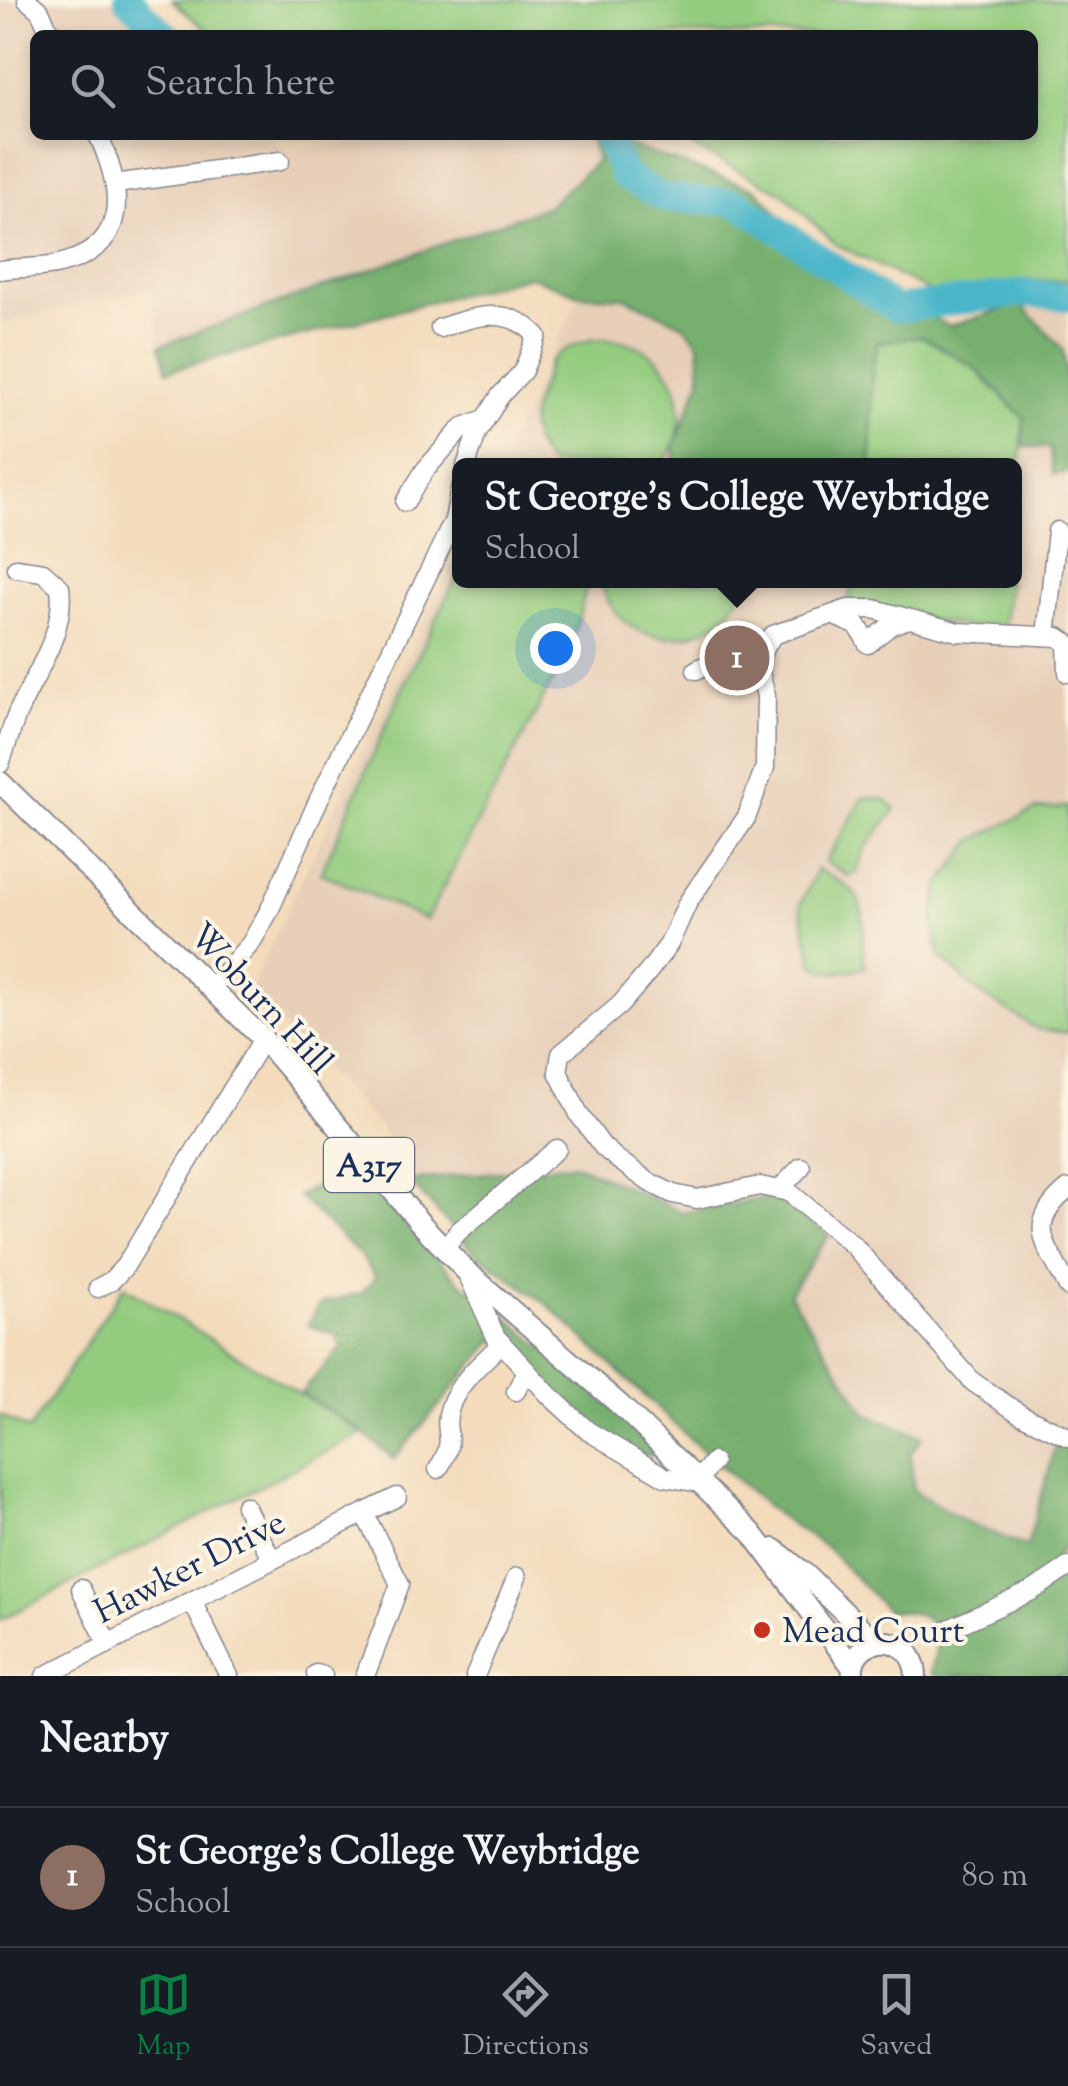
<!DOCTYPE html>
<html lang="en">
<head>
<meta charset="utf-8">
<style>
  :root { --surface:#171b24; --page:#20242c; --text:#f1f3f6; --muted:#9ea1a6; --line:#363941; --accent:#0b8043 }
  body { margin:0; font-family:"Sorts Mill Goudy",serif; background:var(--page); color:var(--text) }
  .you { position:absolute; left:555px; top:648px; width:35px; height:35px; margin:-25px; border:8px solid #fff; border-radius:50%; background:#1a73e8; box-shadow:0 0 0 15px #1a73e833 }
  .badge { display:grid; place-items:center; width:65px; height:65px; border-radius:50%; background:var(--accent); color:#fff; font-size:32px; font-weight:700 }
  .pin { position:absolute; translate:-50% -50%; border:5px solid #fff; box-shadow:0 2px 10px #0006 }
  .popup { position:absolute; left:452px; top:458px; width:570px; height:130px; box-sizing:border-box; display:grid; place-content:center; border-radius:15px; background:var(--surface); filter:drop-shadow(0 2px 8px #0005); font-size:32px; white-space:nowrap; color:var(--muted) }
  .popup b { font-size:38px; color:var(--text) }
  .popup::after { content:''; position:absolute; left:50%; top:100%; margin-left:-20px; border:20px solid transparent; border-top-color:var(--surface) }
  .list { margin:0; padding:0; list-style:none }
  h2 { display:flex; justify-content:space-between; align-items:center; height:130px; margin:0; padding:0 40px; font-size:42px }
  h2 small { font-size:32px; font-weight:400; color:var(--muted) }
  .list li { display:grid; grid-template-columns:65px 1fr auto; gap:30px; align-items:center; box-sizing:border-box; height:140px; padding:0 40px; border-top:2px solid var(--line) }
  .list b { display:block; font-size:38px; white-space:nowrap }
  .list p { margin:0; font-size:32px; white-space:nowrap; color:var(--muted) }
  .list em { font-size:32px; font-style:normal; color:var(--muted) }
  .icon { flex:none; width:55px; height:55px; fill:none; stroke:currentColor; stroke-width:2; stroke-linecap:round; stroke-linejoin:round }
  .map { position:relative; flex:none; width:1068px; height:1676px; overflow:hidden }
  .search { position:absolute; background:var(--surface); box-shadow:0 5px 15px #0003; left:30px; right:30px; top:30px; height:110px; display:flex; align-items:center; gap:25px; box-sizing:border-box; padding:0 35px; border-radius:15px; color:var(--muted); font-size:38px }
  .sheet { height:270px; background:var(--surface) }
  nav { display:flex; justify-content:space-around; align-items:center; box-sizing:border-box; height:140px; border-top:2px solid var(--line); background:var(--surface); font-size:28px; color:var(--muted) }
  nav a { display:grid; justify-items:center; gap:5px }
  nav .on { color:var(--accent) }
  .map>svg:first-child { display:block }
  .built { fill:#e7cfb8 }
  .green { fill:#94cc7f; stroke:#587e6e; stroke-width:2.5 }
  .forest { fill:#77b06e; stroke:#497066; stroke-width:2.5 }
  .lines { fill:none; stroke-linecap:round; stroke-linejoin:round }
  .river { stroke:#4cb6ca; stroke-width:28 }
  .minor-casing { stroke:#87858d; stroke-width:21 }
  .major-casing { stroke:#87858d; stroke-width:24 }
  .minor { stroke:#fff; stroke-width:18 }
  .major { stroke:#fff; stroke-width:20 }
  .poi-dot { fill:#c8321e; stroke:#fcf5e5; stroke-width:4 }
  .labels { text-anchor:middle; stroke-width:8; stroke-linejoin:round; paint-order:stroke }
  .shield { fill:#fcf5e5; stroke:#5e6a86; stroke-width:2.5 }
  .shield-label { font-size:32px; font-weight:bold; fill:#1b2f5e }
  .street-label { font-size:35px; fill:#1b2f5e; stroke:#fcf5e5 }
  .poi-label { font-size:35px; fill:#1b2f5e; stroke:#fcf5e5; text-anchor:start }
</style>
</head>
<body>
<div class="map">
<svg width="1068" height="1676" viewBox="0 0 1068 1676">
  <rect width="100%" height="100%" fill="#fcf5e5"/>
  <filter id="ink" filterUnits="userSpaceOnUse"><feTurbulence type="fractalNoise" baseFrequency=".01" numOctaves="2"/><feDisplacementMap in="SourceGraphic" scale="20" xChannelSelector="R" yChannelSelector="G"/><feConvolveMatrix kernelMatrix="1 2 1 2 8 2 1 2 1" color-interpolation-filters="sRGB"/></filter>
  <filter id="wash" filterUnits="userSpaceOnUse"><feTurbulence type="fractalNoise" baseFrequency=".0048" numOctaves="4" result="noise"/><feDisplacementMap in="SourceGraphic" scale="40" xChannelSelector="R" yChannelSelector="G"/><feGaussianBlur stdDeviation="2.25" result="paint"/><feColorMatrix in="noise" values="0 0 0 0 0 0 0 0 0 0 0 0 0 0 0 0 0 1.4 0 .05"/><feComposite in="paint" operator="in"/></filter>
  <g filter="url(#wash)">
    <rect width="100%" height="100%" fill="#f3dbbc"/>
    <g class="built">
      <polygon points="0,0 115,0 152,35 35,35 35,135 264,135 290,151 407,135 590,135 597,161 548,206 160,346 152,288 0,324"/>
      <polygon points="618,182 812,250 949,326 1021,304 1068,308 1068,1676 934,1676 931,1673 937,1647 937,1629 927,1617 913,1611 887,1611 826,1547 778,1515 702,1450 547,1304 474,1252 409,1181 383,1130 249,991 459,548 460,580 1014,580 1014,466 499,465 580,295"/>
    </g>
    <g class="green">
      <polygon points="172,0 1068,0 1068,281 1026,280 937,295 835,244 783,193 669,135 1033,135 1033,35 212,35"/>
      <polygon points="921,336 974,367 1024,418 1015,526 1014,466 871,466 872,371 878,341"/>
      <path d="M593 339C610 339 625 340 641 348 685 370 693 430 661 465H549C526 435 526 418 542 384 545 377 546 367 551 361 560 349 579 344 593 339Z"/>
      <polygon points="459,573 460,580 588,581 571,646 426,920 321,873 406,680"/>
      <path d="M601 581V580L747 581C723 652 619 659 601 581Z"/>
      <polygon points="853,581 1009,581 1004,626 971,627 847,607"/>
      <polygon points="864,797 884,799 896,809 864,850 857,872 849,876 825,862"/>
      <polygon points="1068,807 1068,1033 1037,1029 978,992 940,956 933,919 940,885 973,840 1036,809"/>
      <path d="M817 869C826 875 838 879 845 885 875 906 856 940 866 967 845 971 831 978 813 964L800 905Z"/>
      <polygon points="124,1286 363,1433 0,1620 0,1415 29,1430"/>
    </g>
    <g class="forest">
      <path d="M590 135H608L621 143 756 189 812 250 949 326 1021 304C1028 313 1061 345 1063 351 1068 375 1068 443 1068 472L1053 475 1050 448 1023 446 1024 418 974 367 922 336 878 342 872 371 871 465H675V443L701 379 699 343 684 325 625 297 580 295 530 276 167 371 160 346 548 206 597 161Z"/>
      <path d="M575 1164 684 1213 771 1197 829 1235 789 1294 867 1414 923 1436 910 1454 914 1491 964 1521 1027 1547 1057 1441 1068 1446V1540L1049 1568 1068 1578V1676H934L931 1673C943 1626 938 1611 887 1611L826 1547 778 1515 702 1450 547 1304 474 1252 409 1181Z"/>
      <path d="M351 1167 461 1283 494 1306 652 1442V1456C614 1455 527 1367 495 1339L394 1459 363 1433 301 1393 342 1347 335 1334 307 1325 320 1304 362 1293 376 1277 359 1254 298 1196Z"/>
    </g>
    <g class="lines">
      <g class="river">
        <polyline points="128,0 166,35"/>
        <polyline points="606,135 624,176 664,198 737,202 896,309 1023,293 1068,297"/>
      </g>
    </g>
  </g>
  <g filter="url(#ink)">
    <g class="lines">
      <g class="minor-casing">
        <g id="minor">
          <polyline points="27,0 40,11 51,35"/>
          <polyline points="115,184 280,161"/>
          <path d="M0 270C18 267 37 269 55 265 131 249 124 191 98 135"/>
          <path d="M440 328C475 316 508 305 537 336L523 371 500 396 477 433 466 466"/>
          <polyline points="405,502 425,470 463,427 485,419"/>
          <polyline points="832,615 858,626 868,644 891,625 909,619"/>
          <polyline points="1046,636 1057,531"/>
          <polyline points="696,670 714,661 760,663"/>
          <polyline points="1068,673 1067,643 1058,637 958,632 874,609 848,609 773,635 763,650 759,669 766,696 765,767 746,818 688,902 669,944 649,971 620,1005 561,1054 558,1072 580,1116 603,1147 617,1159 649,1182 673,1194 697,1199 760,1186 789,1192 854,1246 973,1382 1020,1414 1068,1437"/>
          <path d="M0 764C6 747 11 729 18 712 36 672 66 631 60 587L43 572 16 568"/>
          <polyline points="212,987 251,943 269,911 319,799 454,520 460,489"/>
          <polyline points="780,1189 801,1167"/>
          <path d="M1068 1189C1024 1225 1046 1243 1068 1287"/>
          <polyline points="444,1248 459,1231 557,1149"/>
          <polyline points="466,1271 496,1337 549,1395 588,1431 665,1477 700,1483"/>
          <polyline points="98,1288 111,1281 125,1266 263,1039"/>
          <polyline points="516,1391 527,1371"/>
          <path d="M438 1469C459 1436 441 1435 450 1407 458 1382 484 1361 502 1343"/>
          <polyline points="697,1481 713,1462"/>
          <polyline points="245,1506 272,1560"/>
          <polyline points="364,1513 397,1497"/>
          <polyline points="81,1589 108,1644"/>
          <polyline points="192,1601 229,1676"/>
          <polyline points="949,1629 1032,1591 1068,1567"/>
          <polyline points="316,1674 323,1676"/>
          <polyline points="45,1676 364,1513 400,1584 365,1676"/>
          <polyline points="475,1676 517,1577"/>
        </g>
      </g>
      <g class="major-casing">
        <g id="major">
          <polyline points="0,782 263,1039 422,1225 465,1270 620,1405 752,1533 851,1665"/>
          <polyline points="774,1549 805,1574 876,1643"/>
          <path d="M853 1676C848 1633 914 1628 916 1676"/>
        </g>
      </g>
      <use href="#minor" class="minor"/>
      <use href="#major" class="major"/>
    </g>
  </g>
  <circle class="poi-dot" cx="762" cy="1630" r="10"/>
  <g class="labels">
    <rect class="shield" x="324" y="1138" width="90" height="54" rx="8"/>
    <g class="shield-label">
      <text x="369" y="1176">A317</text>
    </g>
    <g class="street-label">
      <text transform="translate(262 998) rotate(47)" y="12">Woburn Hill</text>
      <text transform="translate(189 1566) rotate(-27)" y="12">Hawker Drive</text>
    </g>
    <g class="poi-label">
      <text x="782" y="1642">Mead Court</text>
    </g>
  </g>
</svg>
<div class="you"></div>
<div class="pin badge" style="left:737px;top:658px;background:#8d6e63">1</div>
<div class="popup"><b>St George's College Weybridge</b>School</div>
<div class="search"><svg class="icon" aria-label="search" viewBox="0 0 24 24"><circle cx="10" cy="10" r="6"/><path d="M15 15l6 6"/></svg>Search here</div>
</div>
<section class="sheet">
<h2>Nearby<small></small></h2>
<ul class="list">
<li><span class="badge" style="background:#8d6e63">1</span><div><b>St George's College Weybridge</b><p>School</p></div><em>80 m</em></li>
</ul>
</section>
<nav>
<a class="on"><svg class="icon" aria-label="map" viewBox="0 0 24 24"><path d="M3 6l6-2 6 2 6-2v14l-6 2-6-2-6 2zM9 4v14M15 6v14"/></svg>Map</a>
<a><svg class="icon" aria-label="directions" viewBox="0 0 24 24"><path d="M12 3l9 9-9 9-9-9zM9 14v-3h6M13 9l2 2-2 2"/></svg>Directions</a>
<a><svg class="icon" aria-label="saved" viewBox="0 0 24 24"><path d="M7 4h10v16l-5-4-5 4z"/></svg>Saved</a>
</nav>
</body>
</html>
